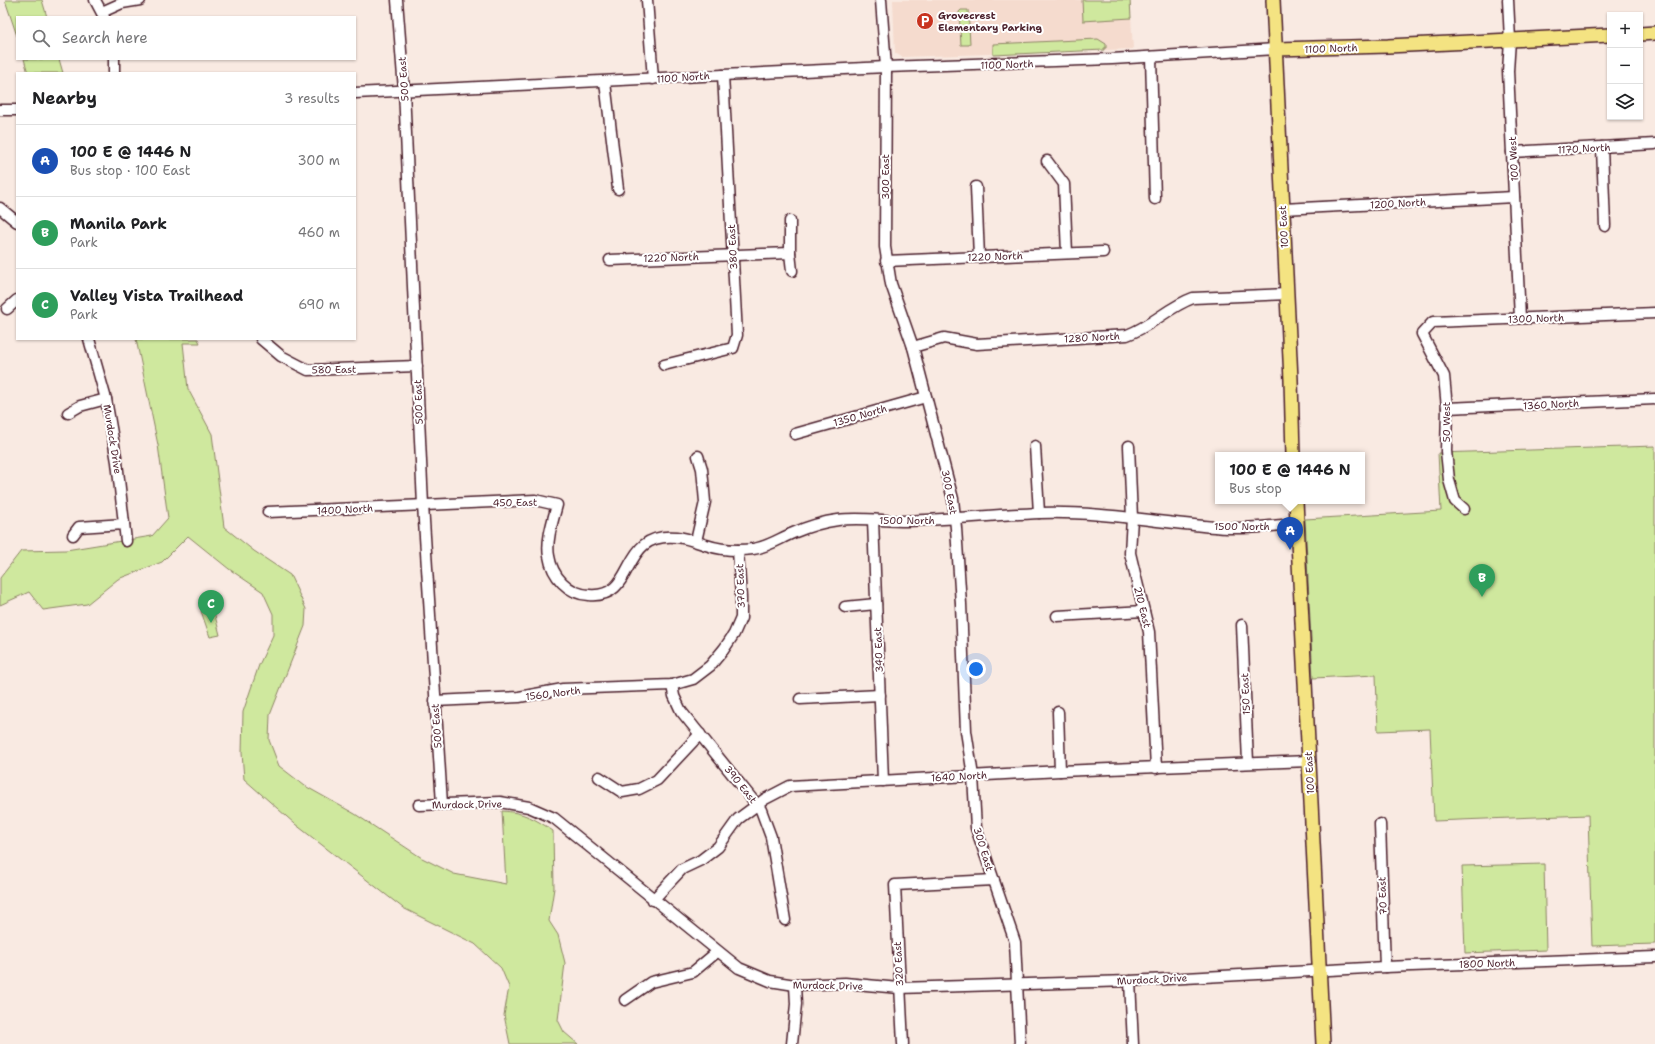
<!DOCTYPE html>
<html lang="en">
<head>
<meta charset="utf-8">
<style>
  :root { --surface:#fff; --page:#f6f6f6; --text:#202124; --muted:#757577; --line:#e0e0e0; --accent:#d93025 }
  body { margin:0; font-family:"Shantell Sans",sans-serif; background:var(--page); color:var(--text) }
  .controls { position:absolute; right:12px; top:12px; display:grid; overflow:hidden; border-radius:0px; box-shadow:0 1px 3px #0004 }
  .controls button { width:36px; height:36px; display:grid; place-items:center; padding:0; border:0; border-bottom:1px solid var(--line); background:var(--surface); color:var(--text); font:20px sans-serif }
  .you { position:absolute; left:976px; top:669px; width:14px; height:14px; margin:-10px; border:3px solid #fff; border-radius:50%; background:#1a73e8; box-shadow:0 0 0 6px #1a73e833 }
  .badge { display:grid; place-items:center; width:26px; height:26px; border-radius:50%; background:var(--accent); color:#fff; font-size:13px; font-weight:700 }
  .pin { position:absolute; translate:-50% -33px; filter:drop-shadow(0 1px 2px #0008) }
  .pin::after { content:''; position:absolute; top:21px; width:14px; height:12px; background:inherit; clip-path:polygon(0 0,100% 0,50% 100%) }
  .popup { position:absolute; left:1215px; top:452px; width:150px; height:52px; box-sizing:border-box; display:grid; place-content:center; border-radius:0px; background:var(--surface); filter:drop-shadow(0 1px 3px #0005); font-size:13px; white-space:nowrap; color:var(--muted) }
  .popup b { font-size:15px; color:var(--text) }
  .popup::after { content:''; position:absolute; left:50%; top:100%; margin-left:-8px; border:8px solid transparent; border-top-color:var(--surface) }
  .list { margin:0; padding:0; list-style:none }
  h2 { display:flex; justify-content:space-between; align-items:center; height:52px; margin:0; padding:0 16px; font-size:17px }
  h2 small { font-size:13px; font-weight:400; color:var(--muted) }
  .list li { display:grid; grid-template-columns:26px 1fr auto; gap:12px; align-items:center; box-sizing:border-box; height:72px; padding:0 16px; border-top:1px solid var(--line) }
  .list b { display:block; font-size:15px; white-space:nowrap }
  .list p { margin:0; font-size:13px; white-space:nowrap; color:var(--muted) }
  .list em { font-size:13px; font-style:normal; color:var(--muted) }
  .icon { flex:none; width:22px; height:22px; fill:none; stroke:currentColor; stroke-width:2; stroke-linecap:round; stroke-linejoin:round }
  .map { position:relative; flex:none; width:1655px; height:1044px; overflow:hidden }
  .search { position:absolute; background:var(--surface); box-shadow:0 1px 3px #0004; left:16px; top:16px; width:340px; height:44px; display:flex; align-items:center; gap:10px; box-sizing:border-box; padding:0 14px; border-radius:0px; color:var(--muted); font-size:15px }
  .panel { position:absolute; background:var(--surface); box-shadow:0 1px 3px #0004; left:16px; top:72px; width:340px; height:268px; border-radius:0px }
  .map>svg:first-child { display:block }
  .built { fill:#f5dbce }
  .green { fill:#cfe89e; stroke:#8c8464 }
  .lines { fill:none; stroke-linecap:round; stroke-linejoin:round }
  .minor-casing { stroke:#4a1f2b; stroke-width:13 }
  .major-casing { stroke:#4a1f2b; stroke-width:16 }
  .minor { stroke:#fff; stroke-width:10 }
  .major { stroke:#f4e382; stroke-width:13 }
  .labels { text-anchor:middle; stroke-width:4; stroke-linejoin:round; paint-order:stroke }
  .poi-label { font-size:10px; font-weight:bold; fill:#4a1f2b; stroke:#fff; text-anchor:start }
  .street-label { font-size:10px; fill:#4a1f2b; stroke:#fff }
</style>
</head>
<body>
<div class="map">
<svg width="1655" height="1044" viewBox="0 0 1655 1044">
  <rect width="100%" height="100%" fill="#f9eae2"/>
  <filter id="ink" filterUnits="userSpaceOnUse"><feTurbulence type="fractalNoise" baseFrequency=".025" numOctaves="2"/><feDisplacementMap in="SourceGraphic" scale="8" xChannelSelector="R" yChannelSelector="G"/><feConvolveMatrix kernelMatrix="1 2 1 2 8 2 1 2 1" color-interpolation-filters="sRGB"/></filter>
  <g filter="url(#ink)">
    <polygon class="built" points="893,0 1130,0 1133,49 902,57 895,53"/>
    <g class="green">
      <polygon points="5,0 42,0 47,17 17,17 17,36"/>
      <polygon points="1082,0 1130,0 1131,18 1083,21"/>
      <polygon points="961,10 968,10 970,43 969,45 961,45 959,12"/>
      <polygon points="1098,39 1106,44 1106,48 1104,48 1104,50 993,55 993,44"/>
      <polygon points="24,59 59,59 63,73 28,73"/>
      <path d="M136 339H198L200 343H183L188 389 212 434 224 527 254 551 290 575 306 609 305 626 270 715 269 740 279 766 305 786 355 814 422 858 454 874 506 884 502 811C523 812 536 819 553 831L554 888 549 921 558 935 565 963 558 1020 564 1032 578 1044H510L504 1015 509 987 501 968 475 944 403 908 295 824 244 779 242 753 243 712 259 665 273 635V614L263 592 229 569 188 536 162 562 118 579 87 604 43 610 29 592 0 605V578L21 551 66 550 152 536 168 518 158 445Z"/>
      <polygon points="1655,446 1655,944 1592,946 1588,815 1434,821 1430,729 1378,731 1376,675 1313,678 1305,519 1441,511 1438,453"/>
      <polygon points="212,604 220,635 210,637 201,611"/>
      <polygon points="1544,864 1546,950 1465,953 1462,866"/>
    </g>
    <g class="lines">
      <g class="minor-casing">
        <g id="minor">
          <polyline points="95,0 104,17"/>
          <polyline points="397,0 404,90 423,505 442,804"/>
          <polyline points="647,0 653,79"/>
          <polyline points="881,0 886,67 885,247 891,284 913,347 953,499 956,528 961,604 966,731 973,776 976,828 1015,942 1020,1044"/>
          <polyline points="1508,0 1510,40 1508,71 1520,318"/>
          <polyline points="102,12 122,3 140,0"/>
          <polyline points="1151,57 1155,199"/>
          <polyline points="114,59 114,73"/>
          <polyline points="605,82 618,189"/>
          <polyline points="355,93 886,67 1112,59 1276,49"/>
          <polyline points="0,110 17,110"/>
          <polyline points="1602,147 1605,226"/>
          <polyline points="1512,152 1655,144"/>
          <polyline points="1047,161 1064,184 1067,253"/>
          <polyline points="976,187 979,257"/>
          <polyline points="0,208 17,222"/>
          <polyline points="1283,209 1514,197"/>
          <polyline points="790,221 790,253"/>
          <polyline points="610,260 790,253 792,271"/>
          <polyline points="886,261 1103,252"/>
          <polyline points="7,309 17,300"/>
          <polyline points="89,339 106,399 117,462 126,541"/>
          <polyline points="261,339 281,356 308,370 417,366"/>
          <path d="M913 347 944 338 977 344 1127 335C1152 326 1168 307 1193 298L1287 294"/>
          <polyline points="664,365 733,348 737,335 723,75"/>
          <polyline points="1447,408 1655,399"/>
          <polyline points="68,413 80,406 106,399"/>
          <polyline points="795,434 926,397"/>
          <polyline points="1035,446 1039,513"/>
          <polyline points="1129,446 1132,518 1130,553 1149,632 1156,768"/>
          <polyline points="1464,509 1455,501 1449,480 1446,451 1447,408 1444,376 1422,334 1433,322 1655,313"/>
          <path d="M268 512 535 500 557 505C553 520 546 541 549 556 552 576 568 594 589 595 639 599 617 531 677 537 687 538 697 542 706 545 721 550 737 551 753 549 768 547 779 539 793 533 807 527 822 522 838 520 860 517 884 521 906 521 951 519 995 515 1040 513 1103 511 1165 524 1228 528 1251 529 1274 525 1297 524"/>
          <polyline points="873,520 883,781"/>
          <polyline points="73,535 79,527 124,524"/>
          <polyline points="696,541 705,502 702,469 698,456"/>
          <polyline points="845,607 876,604"/>
          <polyline points="1057,616 1144,611"/>
          <polyline points="1242,625 1248,762"/>
          <polyline points="672,685 674,696 681,711 761,810 771,837 785,920"/>
          <polyline points="800,699 880,695"/>
          <polyline points="435,701 519,697 563,689 672,685 693,679 710,666 724,649 734,634 741,618 741,598 738,550"/>
          <polyline points="1058,712 1060,771"/>
          <polyline points="599,777 622,792 639,789 657,780 700,734"/>
          <polyline points="419,805 500,802 529,807 554,818 739,968 770,981 795,985 845,983 899,988 1130,981 1385,967 1655,957"/>
          <polyline points="1380,824 1385,967"/>
          <polyline points="653,900 682,869 701,860 718,847 738,819 765,799 790,786 1060,771 1309,761"/>
          <polyline points="1130,981 1133,1044"/>
          <polyline points="625,1000 651,982 693,972 717,952"/>
          <polyline points="792,1044 796,1004 795,985"/>
          <polyline points="903,1044 895,885 994,880"/>
        </g>
      </g>
      <g class="major-casing">
        <g id="major">
          <polyline points="1273,0 1291,380 1293,455"/>
          <polyline points="1640,34 1655,33"/>
          <polyline points="1276,49 1388,46 1610,35"/>
          <polyline points="1296,501 1323,1044"/>
        </g>
      </g>
      <use href="#minor" class="minor"/>
      <use href="#major" class="major"/>
    </g>
  </g>
  <defs>
    <g id="parking-disc" transform="scale(0.9)"><circle r="9.5" fill="#c8321e" stroke="#fff"/><path d="M-3.5-5.5H1a3.5 3.5 0 0 1 0 7H-1V5.5H-3.5ZM-1-3.4V-.6H.8a1.4 1.4 0 0 0 0-2.8Z" fill="#fff"/></g>
  </defs>
  <g fill-rule="evenodd">
    <use href="#parking-disc" x="925" y="21"/>
  </g>
  <g class="labels">
    <g class="poi-label">
      <text x="938" y="19">Grovecrest<tspan x="938" dy="12">Elementary Parking</tspan></text>
    </g>
    <g class="street-label">
      <text transform="translate(1331 48) rotate(-2)" y="4">1100 North</text>
      <text transform="translate(1007 64) rotate(-2)" y="4">1100 North</text>
      <text transform="translate(683 77) rotate(-4)" y="4">1100 North</text>
      <text transform="translate(403 79) rotate(-94)" y="4">500 East</text>
      <text transform="translate(1584 148) rotate(-3)" y="4">1170 North</text>
      <text transform="translate(1513 159) rotate(-93)" y="4">100 West</text>
      <text transform="translate(885 177) rotate(-90)" y="4">300 East</text>
      <text transform="translate(1398 203) rotate(-3)" y="4">1200 North</text>
      <text transform="translate(1283 227) rotate(-93)" y="4">100 East</text>
      <text transform="translate(732 247) rotate(-93)" y="4">380 East</text>
      <text transform="translate(995 256) rotate(-2)" y="4">1220 North</text>
      <text transform="translate(671 257) rotate(-2)" y="4">1220 North</text>
      <text transform="translate(1536 318) rotate(-2)" y="4">1300 North</text>
      <text transform="translate(1092 337) rotate(-3)" y="4">1280 North</text>
      <text transform="translate(334 369) rotate(-1)" y="4">580 East</text>
      <text transform="translate(418 402) rotate(-92)" y="4">500 East</text>
      <text transform="translate(1551 404) rotate(-3)" y="4">1360 North</text>
      <text transform="translate(860 415) rotate(-16)" y="4">1350 North</text>
      <text transform="translate(1446 422) rotate(-90)" y="4">50 West</text>
      <text transform="translate(113 439) rotate(81)" y="4">Murdock Drive</text>
      <text transform="translate(950 492) rotate(79)" y="4">300 East</text>
      <text transform="translate(515 502) rotate(-1)" y="4">450 East</text>
      <text transform="translate(345 509) rotate(-3)" y="4">1400 North</text>
      <text x="907" y="524">1500 North</text>
      <text x="1242" y="530">1500 North</text>
      <text transform="translate(740 586) rotate(-92)" y="4">370 East</text>
      <text transform="translate(1143 607) rotate(76)" y="4">210 East</text>
      <text transform="translate(878 650) rotate(-92)" y="4">340 East</text>
      <text transform="translate(553 693) rotate(-7)" y="4">1560 North</text>
      <text transform="translate(1245 694) rotate(-93)" y="4">150 East</text>
      <text transform="translate(436 726) rotate(-94)" y="4">500 East</text>
      <text transform="translate(1309 773) rotate(-93)" y="4">100 East</text>
      <text transform="translate(959 776) rotate(-3)" y="4">1640 North</text>
      <text transform="translate(741 784) rotate(51)" y="4">390 East</text>
      <text transform="translate(467 804) rotate(-1)" y="4">Murdock Drive</text>
      <text transform="translate(984 849) rotate(73)" y="4">300 East</text>
      <text transform="translate(1382 896) rotate(-92)" y="4">70 East</text>
      <text transform="translate(1487 963) rotate(-2)" y="4">1800 North</text>
      <text transform="translate(898 964) rotate(-93)" y="4">320 East</text>
      <text transform="translate(1152 979) rotate(-3)" y="4">Murdock Drive</text>
      <text transform="translate(828 985) rotate(1)" y="4">Murdock Drive</text>
    </g>
  </g>
</svg>
<div class="controls">
<button>+</button>
<button>−</button>
<button><svg class="icon" aria-label="layers" viewBox="0 0 24 24"><path d="M12 4l9 5-9 5-9-5zM3 14l9 5 9-5"/></svg></button>
</div>
<div class="you"></div>
<div class="pin badge" style="left:1290px;top:550px;background:#1a4fb4">A</div>
<div class="popup"><b>100 E @ 1446 N</b>Bus stop</div>
<div class="pin badge" style="left:1482px;top:597px;background:#2e9e5b">B</div>
<div class="pin badge" style="left:211px;top:623px;background:#2e9e5b">C</div>
<div class="search"><svg class="icon" aria-label="search" viewBox="0 0 24 24"><circle cx="10" cy="10" r="6"/><path d="M15 15l6 6"/></svg>Search here</div>
<section class="panel">
<h2>Nearby<small>3 results</small></h2>
<ul class="list">
<li><span class="badge" style="background:#1a4fb4">A</span><div><b>100 E @ 1446 N</b><p>Bus stop · 100 East</p></div><em>300 m</em></li>
<li><span class="badge" style="background:#2e9e5b">B</span><div><b>Manila Park</b><p>Park</p></div><em>460 m</em></li>
<li><span class="badge" style="background:#2e9e5b">C</span><div><b>Valley Vista Trailhead</b><p>Park</p></div><em>690 m</em></li>
</ul>
</section>
</div>
</body>
</html>
